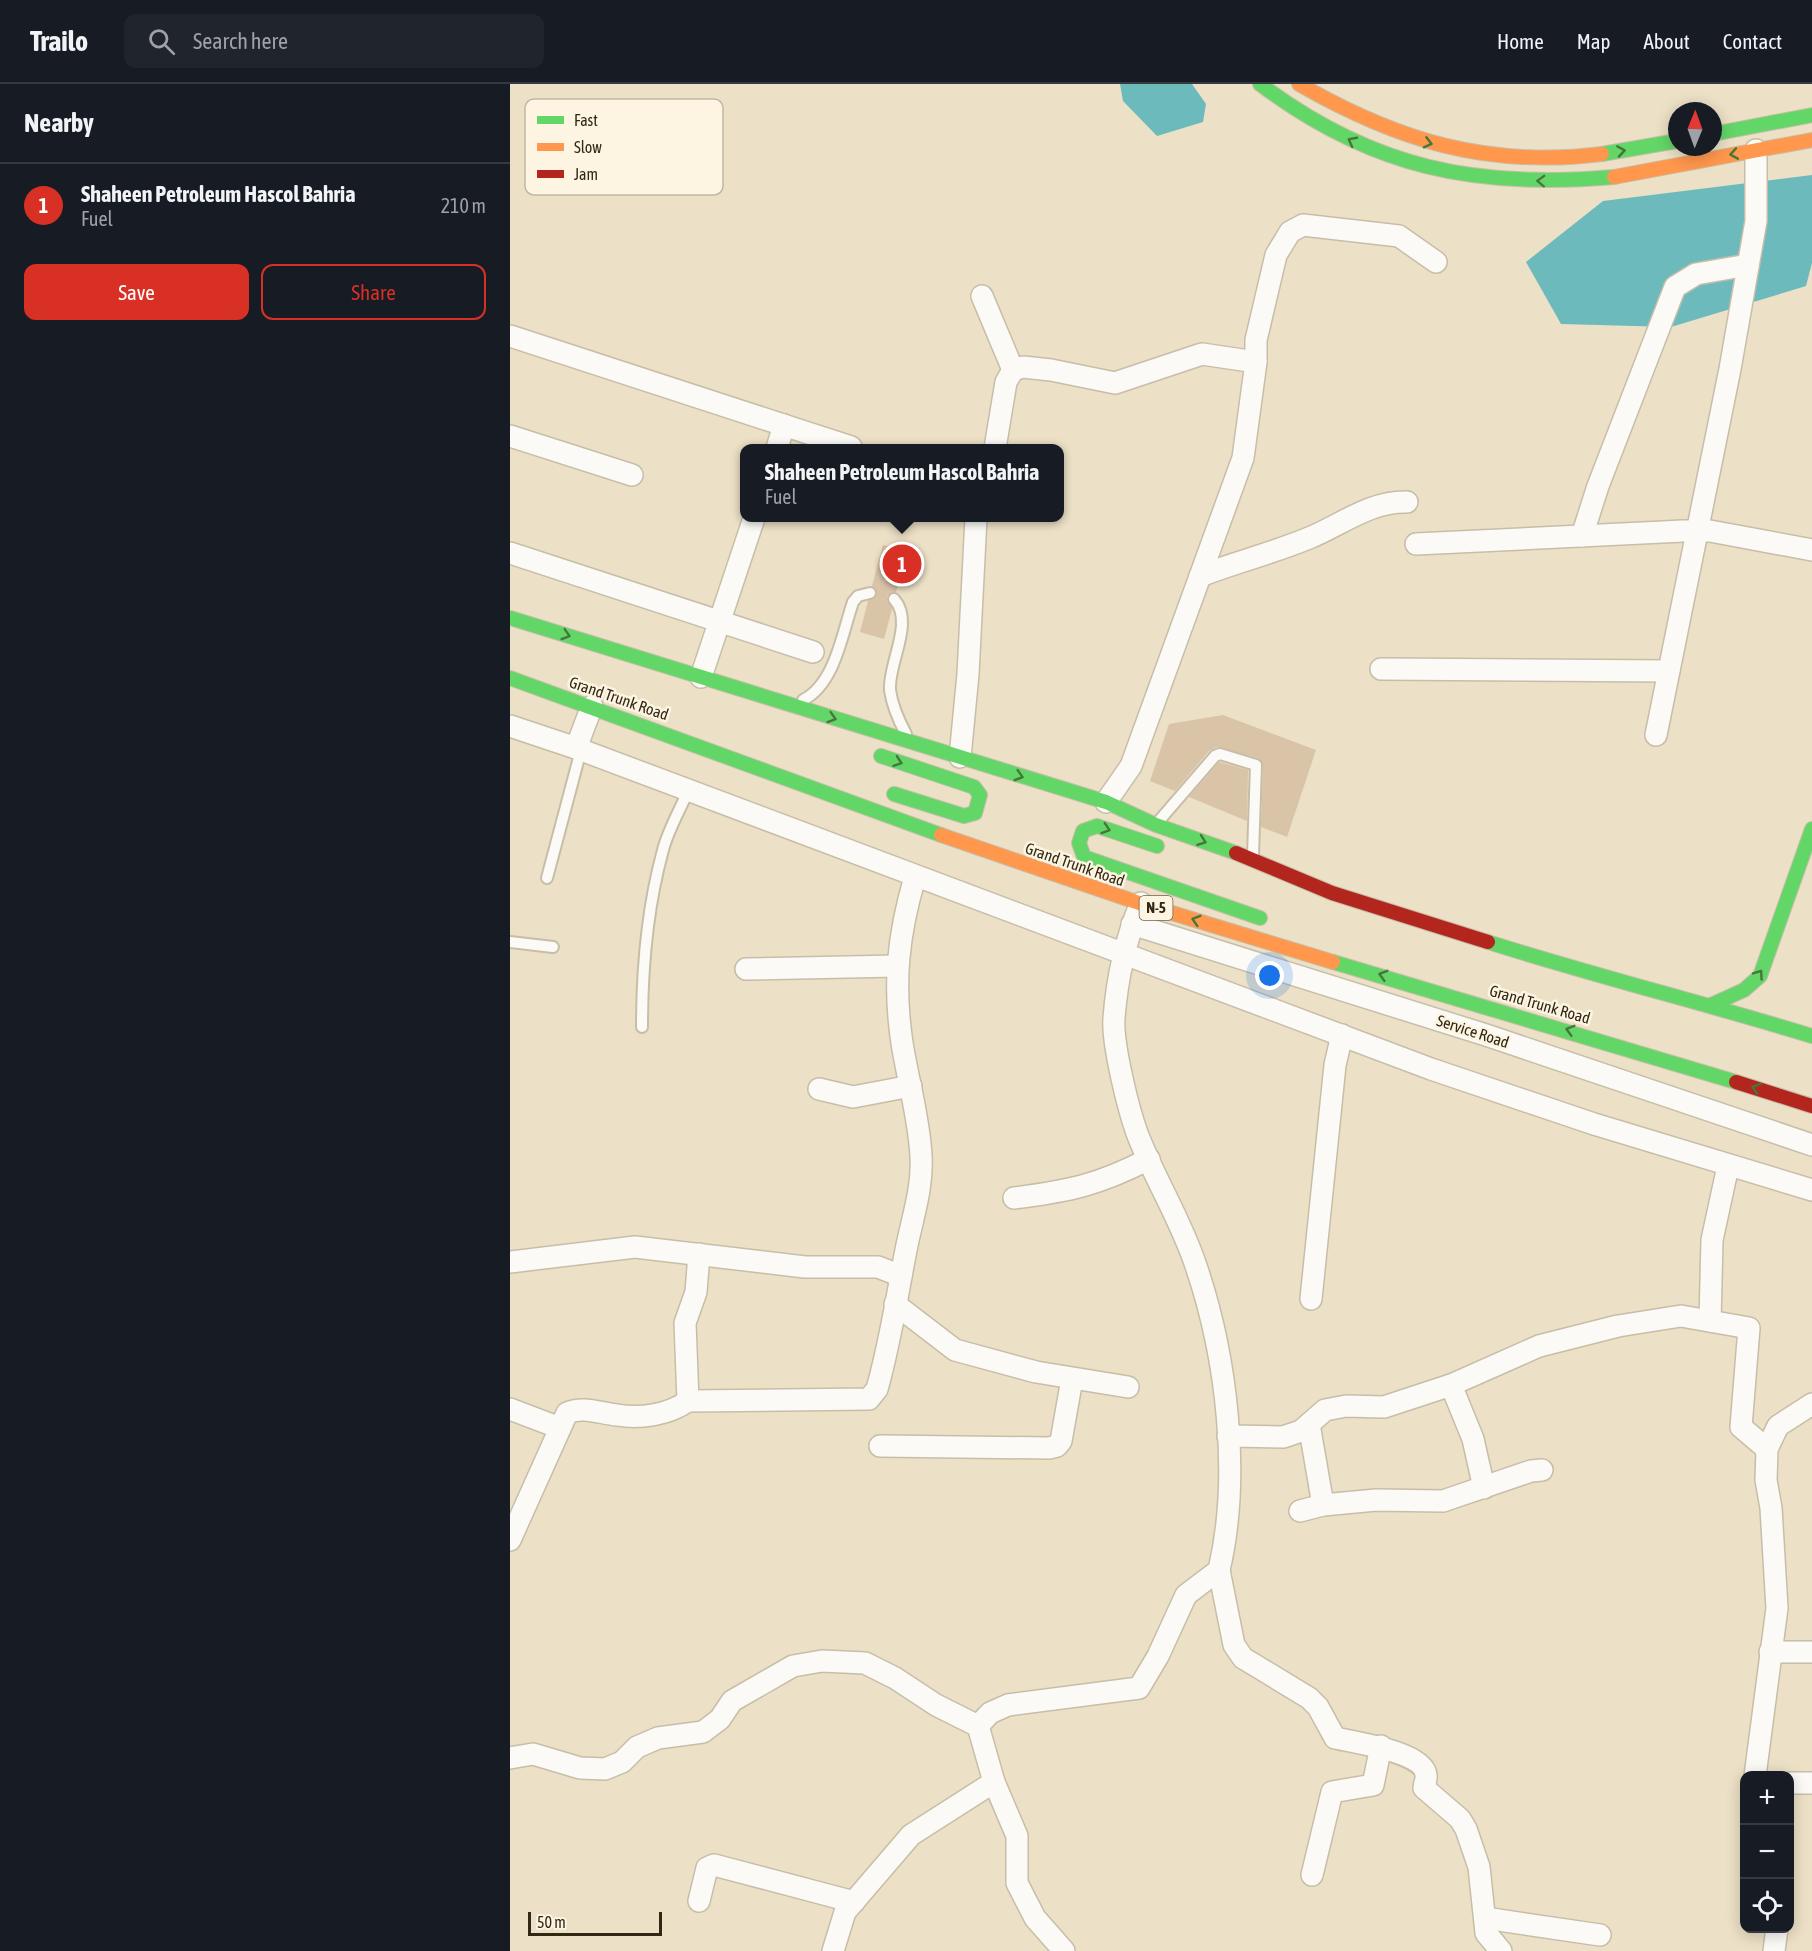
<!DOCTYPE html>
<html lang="en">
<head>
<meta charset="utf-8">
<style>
  :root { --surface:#171b24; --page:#20242c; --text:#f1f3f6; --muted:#9ea1a6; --line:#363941; --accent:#d93025 }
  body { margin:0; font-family:"Asap Condensed",sans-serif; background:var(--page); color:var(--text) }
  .controls { position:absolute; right:18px; bottom:18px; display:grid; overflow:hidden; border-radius:12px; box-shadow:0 3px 15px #0003 }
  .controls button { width:54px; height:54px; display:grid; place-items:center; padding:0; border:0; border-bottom:2px solid var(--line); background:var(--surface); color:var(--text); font:30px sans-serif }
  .compass { position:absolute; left:1158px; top:18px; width:54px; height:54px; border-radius:50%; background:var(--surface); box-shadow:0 3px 15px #0003; rotate:1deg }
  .scale { position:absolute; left:18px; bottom:15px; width:134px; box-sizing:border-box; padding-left:6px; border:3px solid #302815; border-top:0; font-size:16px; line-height:21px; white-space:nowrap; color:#302815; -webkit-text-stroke:4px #fdf5e2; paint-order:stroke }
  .you { position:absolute; left:760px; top:892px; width:21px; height:21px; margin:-15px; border:4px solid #fff; border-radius:50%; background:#1a73e8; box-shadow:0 0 0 9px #1a73e833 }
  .badge { display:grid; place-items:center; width:39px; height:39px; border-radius:50%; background:var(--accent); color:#fff; font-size:20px; font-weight:700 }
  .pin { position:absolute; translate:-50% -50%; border:3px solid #fff; box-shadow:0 2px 6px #0006 }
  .popup { position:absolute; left:230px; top:360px; width:324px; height:78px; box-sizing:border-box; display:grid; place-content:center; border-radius:12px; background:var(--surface); filter:drop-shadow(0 2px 4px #0005); font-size:20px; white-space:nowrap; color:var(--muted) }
  .popup b { font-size:22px; color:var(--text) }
  .popup::after { content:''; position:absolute; left:50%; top:100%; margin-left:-12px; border:12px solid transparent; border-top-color:var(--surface) }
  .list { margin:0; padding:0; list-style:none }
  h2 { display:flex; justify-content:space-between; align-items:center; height:78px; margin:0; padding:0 24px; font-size:26px }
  h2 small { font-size:20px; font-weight:400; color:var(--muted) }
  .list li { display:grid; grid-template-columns:39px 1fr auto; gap:18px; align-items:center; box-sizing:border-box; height:84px; padding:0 24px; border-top:2px solid var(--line) }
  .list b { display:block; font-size:22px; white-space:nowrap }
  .list p { margin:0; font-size:20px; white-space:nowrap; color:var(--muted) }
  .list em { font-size:20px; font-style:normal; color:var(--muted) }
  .actions { display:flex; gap:12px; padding:18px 24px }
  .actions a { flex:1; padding:14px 0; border:2px solid var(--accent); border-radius:12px; text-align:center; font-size:21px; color:var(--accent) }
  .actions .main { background:var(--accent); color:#fff }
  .icon { flex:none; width:33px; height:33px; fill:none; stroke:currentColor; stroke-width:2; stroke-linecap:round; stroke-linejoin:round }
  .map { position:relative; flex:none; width:1302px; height:1867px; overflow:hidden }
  header { display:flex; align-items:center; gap:36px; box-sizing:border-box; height:84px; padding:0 30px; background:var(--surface); border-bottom:2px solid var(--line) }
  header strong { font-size:28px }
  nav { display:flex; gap:33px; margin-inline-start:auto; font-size:21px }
  .search { width:420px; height:54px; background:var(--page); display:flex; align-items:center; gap:15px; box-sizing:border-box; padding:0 21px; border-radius:12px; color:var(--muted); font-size:22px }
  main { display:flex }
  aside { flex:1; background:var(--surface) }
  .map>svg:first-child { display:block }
  .water { fill:#6dbabc }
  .building { fill:#d9c4a8 }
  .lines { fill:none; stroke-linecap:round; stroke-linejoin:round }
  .lane-casing { stroke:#c7bea9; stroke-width:14 }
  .street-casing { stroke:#c7bea9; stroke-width:24 }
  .fast-casing { stroke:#c7bea9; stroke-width:16 }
  .slow-casing { stroke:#c7bea9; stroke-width:16 }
  .jam-casing { stroke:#c7bea9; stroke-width:16 }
  .lane { stroke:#fcfaf6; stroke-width:10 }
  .street { stroke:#fcfaf6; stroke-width:21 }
  .fast { stroke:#63d668; stroke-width:14 }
  .slow { stroke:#ff974d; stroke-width:14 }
  .jam { stroke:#b3261e; stroke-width:14 }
  .oneway { stroke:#47763a }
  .labels { text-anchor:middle; stroke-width:5; stroke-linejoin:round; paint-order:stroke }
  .shield { fill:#fdf5e2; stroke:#6e6652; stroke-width:1.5 }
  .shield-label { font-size:15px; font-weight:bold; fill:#302815 }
  .street-label { font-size:16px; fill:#302815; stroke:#fdf5e2 }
  .key { fill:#fdf5e2; stroke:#c0b8a4; stroke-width:1.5 }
  .key-label { font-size:16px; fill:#302815 }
</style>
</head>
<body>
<header>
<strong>Trailo</strong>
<div class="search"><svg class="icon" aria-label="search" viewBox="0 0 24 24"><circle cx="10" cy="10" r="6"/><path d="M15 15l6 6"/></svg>Search here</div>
<nav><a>Home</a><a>Map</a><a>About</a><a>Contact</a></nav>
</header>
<main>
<aside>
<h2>Nearby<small></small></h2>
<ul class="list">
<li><span class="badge">1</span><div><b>Shaheen Petroleum Hascol Bahria</b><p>Fuel</p></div><em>210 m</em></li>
</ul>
<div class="actions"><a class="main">Save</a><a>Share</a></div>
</aside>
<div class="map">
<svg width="1302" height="1867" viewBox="0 0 1302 1867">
  <rect width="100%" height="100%" fill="#ece0c6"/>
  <g class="water">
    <polygon points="610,0 682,0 696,20 693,38 647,52 613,17"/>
    <polygon points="1302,91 1302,179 1296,202 1161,243 1051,240 1016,178 1093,117"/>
  </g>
  <g class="building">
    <polygon points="373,461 397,468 386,508 377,512 382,525 374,555 350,548 358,517 367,510 362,502"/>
    <polygon points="713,631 806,666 777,753 751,743 753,681 748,674 707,663 699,667 665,707 640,697 659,640"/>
    <polygon points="709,678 738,686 737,737 679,713"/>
  </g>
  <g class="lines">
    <g class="lane-casing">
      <g id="lane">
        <path d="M384 515C405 538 378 579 380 606 382 621 389 637 396 650"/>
        <path d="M293 616C325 600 332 550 343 518L348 512 360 509"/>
        <polyline points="648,738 705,672 710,670 746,681 743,771"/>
        <polyline points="37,794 71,666"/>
        <polyline points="0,858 43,863"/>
        <path d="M132 943C132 884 137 824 153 766 158 746 170 726 178 707"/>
      </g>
    </g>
    <g class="street-casing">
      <g id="street">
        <polyline points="472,212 503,286"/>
        <polyline points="0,252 341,363"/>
        <polyline points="0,352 122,391"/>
        <polyline points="267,364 274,341"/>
        <polyline points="485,364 496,298 503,286 513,283 541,286 605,299 692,270 746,278"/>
        <polyline points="1072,452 1088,402 1165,203 1186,190 1238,181"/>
        <polyline points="906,460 1173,447 1200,447 1302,466"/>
        <polyline points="0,469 303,568"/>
        <path d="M690 492C726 478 763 469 799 454 831 441 860 417 897 418"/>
        <polyline points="871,585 1159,587"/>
        <polyline points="191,593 244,434"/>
        <polyline points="0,642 66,664 921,985 1084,1040 1302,1106"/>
        <polyline points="1146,651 1220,285 1246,137 1246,66"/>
        <polyline points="66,664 82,622"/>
        <polyline points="450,673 458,590 466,434"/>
        <polyline points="596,718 621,682 733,374 746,278 746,256 766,171 780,148 793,141 889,152 926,178"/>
        <polyline points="622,840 976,951 1302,1061"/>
        <polyline points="236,885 387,882"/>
        <polyline points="309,1005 343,1013 401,1002"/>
        <path d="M504 1114C560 1107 588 1101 639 1075"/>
        <polyline points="0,1178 125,1163 295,1183 368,1183 391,1192"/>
        <polyline points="801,1215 825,981 832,951"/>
        <polyline points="385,1220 445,1266 526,1288 618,1303"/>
        <polyline points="1200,1237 1202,1156 1218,1082"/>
        <polyline points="941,1301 963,1355 974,1404"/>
        <polyline points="178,1317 175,1239 186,1208 189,1170"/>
        <polyline points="0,1325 50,1344"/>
        <polyline points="799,1340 813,1421"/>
        <polyline points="718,1352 773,1353 791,1347 815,1326 836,1322 874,1323 941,1301 1029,1262 1108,1242 1171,1232 1239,1244 1231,1343 1257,1365"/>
        <polyline points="370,1362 539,1364 547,1362 551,1357 562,1295"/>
        <polyline points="790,1427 813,1421 866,1416 933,1417 1021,1387 1032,1386"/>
        <path d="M0 1456 57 1329C73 1322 89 1329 107 1331 130 1335 158 1331 178 1317L359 1315 367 1305C380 1260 387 1212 396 1166 402 1135 413 1104 411 1072 409 1033 398 997 392 959 383 899 388 851 405 793"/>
        <path d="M709 1486 724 1561 733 1574 799 1614 808 1623 825 1654C843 1658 914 1668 916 1691 917 1695 914 1700 914 1704L950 1735 956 1745 969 1783 976 1849 991 1867"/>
        <polyline points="1260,1568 1302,1568"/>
        <path d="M468 1642 480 1629 498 1621 629 1604 648 1572 676 1511 709 1486C731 1393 717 1273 686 1182 671 1136 644 1094 627 1049 618 1024 602 959 604 934 607 896 616 854 631 819"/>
        <polyline points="0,1674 23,1670 70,1684 95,1685 112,1678 127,1663 148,1654 193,1648 210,1635 222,1617 283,1582 312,1577 355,1579 385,1594 426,1621 468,1642 484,1698 507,1752 507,1799 525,1834 554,1867"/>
        <polyline points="1245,1692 1267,1524 1261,1424 1256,1396 1257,1365 1268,1342 1302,1320"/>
        <polyline points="1280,1699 1302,1699"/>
        <polyline points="802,1791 822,1708 863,1701 871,1662"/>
        <polyline points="189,1817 197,1784 204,1781 344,1818"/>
        <polyline points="975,1834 1090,1851"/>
        <polyline points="323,1867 335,1828 401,1751 484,1698"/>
        <polyline points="1264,1867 1267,1844"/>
      </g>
    </g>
    <g class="fast-casing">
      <g id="fast">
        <path d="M750 0C862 84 966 105 1104 93"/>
        <polyline points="1203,50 1302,31"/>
        <polyline points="1092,70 1167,57"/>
        <polyline points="0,534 596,718 646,741 726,769"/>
        <polyline points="0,594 431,751"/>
        <polyline points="371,672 464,703 470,711 465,729 454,732 384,710"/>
        <polyline points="647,762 587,742 573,747 569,759 574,773 750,834"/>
        <path d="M978 858C1085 892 1194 919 1302 952"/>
        <polyline points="823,878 1226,998"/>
        <polyline points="1201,921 1234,906 1250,892 1302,745"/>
      </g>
    </g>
    <g class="slow-casing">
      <g id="slow">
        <path d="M789 0C888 57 978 84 1092 70"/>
        <polyline points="1104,93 1302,56"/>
        <polyline points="431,751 629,819 823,878"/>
      </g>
    </g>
    <g class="jam-casing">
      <g id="jam">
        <polyline points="726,769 822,809 978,858"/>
        <polyline points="1226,998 1302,1022"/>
      </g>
    </g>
    <use href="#lane" class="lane"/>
    <use href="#street" class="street"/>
    <use href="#fast" class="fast"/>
    <use href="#slow" class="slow"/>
    <use href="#jam" class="jam"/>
  </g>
  <defs><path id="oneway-chevron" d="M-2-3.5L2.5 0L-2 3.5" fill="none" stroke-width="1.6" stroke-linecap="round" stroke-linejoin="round" transform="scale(1.5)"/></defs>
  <g class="oneway">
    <use href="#oneway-chevron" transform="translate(842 57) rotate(-152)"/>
    <use href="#oneway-chevron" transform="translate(918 59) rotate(14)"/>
    <use href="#oneway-chevron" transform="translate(1111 67) rotate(-9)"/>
    <use href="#oneway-chevron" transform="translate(1224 70) rotate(170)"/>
    <use href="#oneway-chevron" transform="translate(1031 97) rotate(-178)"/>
    <use href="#oneway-chevron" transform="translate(56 551) rotate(17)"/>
    <use href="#oneway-chevron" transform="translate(322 634) rotate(17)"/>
    <use href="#oneway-chevron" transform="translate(388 678) rotate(19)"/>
    <use href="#oneway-chevron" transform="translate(509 692) rotate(17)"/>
    <use href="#oneway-chevron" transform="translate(596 745) rotate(18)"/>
    <use href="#oneway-chevron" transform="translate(692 757) rotate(20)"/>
    <use href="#oneway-chevron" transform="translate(686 836) rotate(-163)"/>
    <use href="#oneway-chevron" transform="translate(1249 890) rotate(-55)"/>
    <use href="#oneway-chevron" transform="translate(873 891) rotate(-164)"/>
    <use href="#oneway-chevron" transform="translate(1060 946) rotate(-164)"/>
    <use href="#oneway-chevron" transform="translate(1246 1004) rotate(-162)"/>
  </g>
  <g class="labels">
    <rect class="shield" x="629.5" y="812" width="33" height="24" rx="4.5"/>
    <g class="shield-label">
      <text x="646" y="829">N-5</text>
    </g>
    <g class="street-label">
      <text transform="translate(109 614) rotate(19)" y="6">Grand Trunk Road</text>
      <text transform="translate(565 780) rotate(19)" y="6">Grand Trunk Road</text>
      <text transform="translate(1030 920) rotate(16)" y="6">Grand Trunk Road</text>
      <text transform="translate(963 947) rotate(18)" y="6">Service Road</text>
    </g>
  </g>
  <rect x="15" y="15" width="198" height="96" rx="9" class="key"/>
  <rect x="27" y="32" width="27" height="8" fill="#63d668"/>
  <rect x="27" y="59" width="27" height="8" fill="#ff974d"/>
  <rect x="27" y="86" width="27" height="8" fill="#b3261e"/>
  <g class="key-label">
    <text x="64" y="42">Fast</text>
    <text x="64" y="69">Slow</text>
    <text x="64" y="96">Jam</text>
  </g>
</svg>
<div class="controls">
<button>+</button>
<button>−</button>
<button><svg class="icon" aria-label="locate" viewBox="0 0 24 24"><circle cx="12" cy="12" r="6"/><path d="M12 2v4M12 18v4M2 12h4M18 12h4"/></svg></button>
</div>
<svg class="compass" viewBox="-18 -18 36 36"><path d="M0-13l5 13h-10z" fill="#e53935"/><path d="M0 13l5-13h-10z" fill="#9ea1a6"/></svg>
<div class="scale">50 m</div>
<div class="you"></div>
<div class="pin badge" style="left:392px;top:480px">1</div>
<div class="popup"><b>Shaheen Petroleum Hascol Bahria</b>Fuel</div>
</div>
</main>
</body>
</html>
